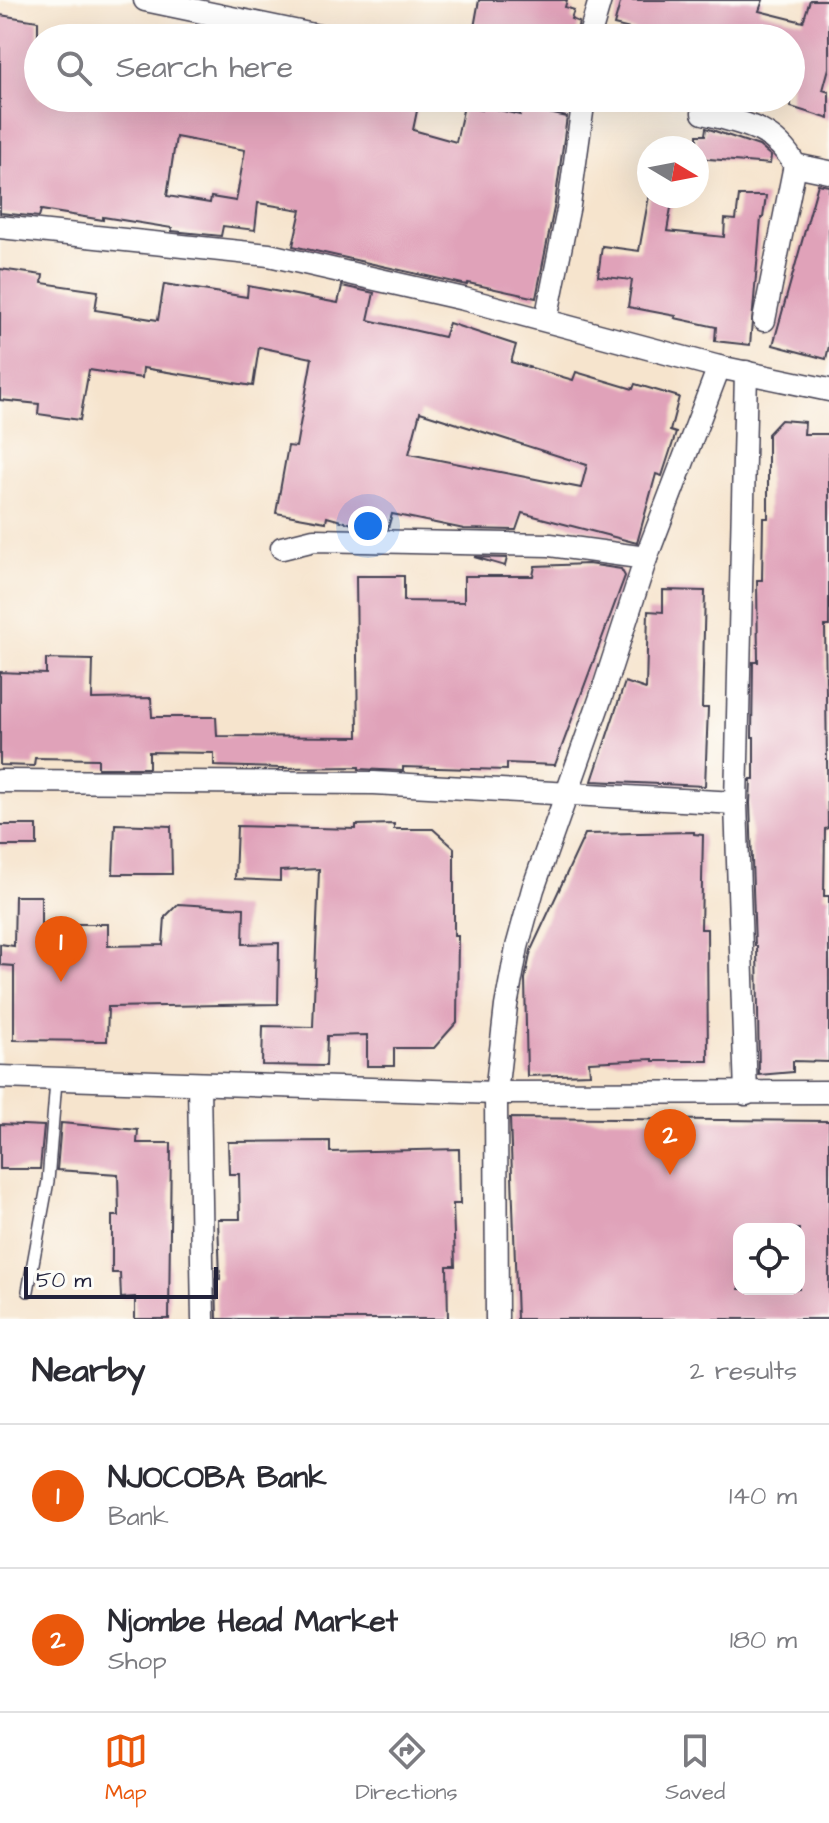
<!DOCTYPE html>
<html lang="en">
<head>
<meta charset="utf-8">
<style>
  :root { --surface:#fff; --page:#f2f2f3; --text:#2b2b33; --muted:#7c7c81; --line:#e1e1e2; --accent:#ea580c }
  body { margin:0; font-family:"Architects Daughter",sans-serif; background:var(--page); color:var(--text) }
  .controls { position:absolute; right:24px; bottom:24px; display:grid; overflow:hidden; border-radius:16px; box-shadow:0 8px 32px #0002 }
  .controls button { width:72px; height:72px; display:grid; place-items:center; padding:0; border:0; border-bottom:2px solid var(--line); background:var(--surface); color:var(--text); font:40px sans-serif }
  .compass { position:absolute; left:637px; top:136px; width:72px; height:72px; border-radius:50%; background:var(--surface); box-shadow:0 8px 32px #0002; rotate:100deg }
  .scale { position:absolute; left:24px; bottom:20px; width:194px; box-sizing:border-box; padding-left:8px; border:4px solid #22223b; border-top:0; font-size:22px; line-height:28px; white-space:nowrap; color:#22223b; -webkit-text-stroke:6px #fdfcf7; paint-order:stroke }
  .you { position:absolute; left:368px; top:526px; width:28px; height:28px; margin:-20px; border:6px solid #fff; border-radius:50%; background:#1a73e8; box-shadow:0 0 0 12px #1a73e833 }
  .badge { display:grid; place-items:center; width:52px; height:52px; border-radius:50%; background:var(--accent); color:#fff; font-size:26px; font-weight:700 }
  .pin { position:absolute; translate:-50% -66px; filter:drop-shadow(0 2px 4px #0008) }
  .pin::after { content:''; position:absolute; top:42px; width:28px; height:24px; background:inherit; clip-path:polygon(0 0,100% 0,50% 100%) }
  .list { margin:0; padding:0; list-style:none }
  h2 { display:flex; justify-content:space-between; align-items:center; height:104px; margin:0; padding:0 32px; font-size:34px }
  h2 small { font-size:26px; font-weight:400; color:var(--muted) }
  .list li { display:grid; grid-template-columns:52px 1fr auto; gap:24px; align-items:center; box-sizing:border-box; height:144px; padding:0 32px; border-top:2px solid var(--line) }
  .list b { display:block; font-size:30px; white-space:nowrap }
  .list p { margin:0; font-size:26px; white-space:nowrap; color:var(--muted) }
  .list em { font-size:26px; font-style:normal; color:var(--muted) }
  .icon { flex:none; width:44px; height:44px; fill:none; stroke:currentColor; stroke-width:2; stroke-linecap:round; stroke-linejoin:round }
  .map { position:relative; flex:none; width:829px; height:1319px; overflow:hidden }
  .search { position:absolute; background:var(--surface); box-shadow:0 8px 32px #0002; left:24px; right:24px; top:24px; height:88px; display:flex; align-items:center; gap:20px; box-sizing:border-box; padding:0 28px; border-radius:44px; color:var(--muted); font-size:30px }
  .sheet { height:392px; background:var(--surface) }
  nav { display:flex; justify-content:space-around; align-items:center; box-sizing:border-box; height:112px; border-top:2px solid var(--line); background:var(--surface); font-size:22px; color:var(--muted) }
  nav a { display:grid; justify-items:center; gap:4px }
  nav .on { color:var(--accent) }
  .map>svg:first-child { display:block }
  .building { fill:#e0a2b9; fill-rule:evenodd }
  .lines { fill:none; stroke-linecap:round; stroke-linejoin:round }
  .service-casing { stroke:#423f51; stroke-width:14 }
  .minor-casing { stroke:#423f51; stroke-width:25 }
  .service { stroke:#fff; stroke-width:11 }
  .minor { stroke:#fff; stroke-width:22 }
</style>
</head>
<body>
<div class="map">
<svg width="829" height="1319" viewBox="0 0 829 1319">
  <rect width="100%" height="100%" fill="#fdfcf7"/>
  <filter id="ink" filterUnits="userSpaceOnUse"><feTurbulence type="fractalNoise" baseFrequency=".0125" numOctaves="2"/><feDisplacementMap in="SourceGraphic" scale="16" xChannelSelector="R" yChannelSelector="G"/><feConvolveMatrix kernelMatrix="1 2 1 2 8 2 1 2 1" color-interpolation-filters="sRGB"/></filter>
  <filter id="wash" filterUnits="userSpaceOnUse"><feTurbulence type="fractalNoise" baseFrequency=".006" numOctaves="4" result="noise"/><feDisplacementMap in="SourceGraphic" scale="32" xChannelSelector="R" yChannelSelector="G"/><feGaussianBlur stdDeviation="1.8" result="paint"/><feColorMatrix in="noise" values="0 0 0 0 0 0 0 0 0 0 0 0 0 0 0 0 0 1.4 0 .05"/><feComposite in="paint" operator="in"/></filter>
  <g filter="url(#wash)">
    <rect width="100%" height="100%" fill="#f6e4cd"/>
    <g id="blocks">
      <g class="building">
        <polygon points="479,0 567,0 565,7 574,10 571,19 579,22 575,38 498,38 473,33"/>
        <polygon points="621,0 763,0 759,11 803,22 810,0 829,0 829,68 823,90 829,92 829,119 791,107 791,38 666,38 614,25"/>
        <path d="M0 15 38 21V98H387L418 106 413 130 456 142 464 106 481 110 483 106 520 115 522 107 567 117 555 203 536 298 468 283 467 285 293 246 301 210 258 203 255 230 223 226 221 236 172 231V228L103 217V220L41 210 39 217 0 213ZM176 137 245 150 236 201 211 197 210 203 167 196Z"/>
        <polygon points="710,98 735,98 734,106 710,100"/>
        <polygon points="706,128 759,146 771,156 770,164 697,158 697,135 705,135"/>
        <polygon points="818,184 829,186 829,346 826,359 773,345"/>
        <polygon points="649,196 673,196 667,231 724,237 725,219 736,220 739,196 766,196 763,218 761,218 750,345 715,341 716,327 675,318 676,316 628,307 632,280 598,276 602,246 639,251"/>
        <path d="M0 269 43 275 42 283 98 291 95 310 158 320 164 284 247 297 248 286 338 303 342 286 374 293 368 320 444 337 449 323 516 345 511 362 573 380 576 372 633 389 635 384 679 397 670 431 676 433 662 476 656 474 637 543 522 513 516 530 464 529 392 514 388 528 363 527 327 517 326 522 276 513 288 446 296 447 312 358 259 347 253 386 143 368 142 378 89 370 80 420 38 414 39 404 0 400ZM420 412 587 465 581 488 409 454Z"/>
        <polygon points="781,420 805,422 804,434 829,434 829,626 825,626 828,828 825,829 824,896 829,896 829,1062 793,1061 793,1072 759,1075 757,946 755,946 750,803 751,779 754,779 754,737 752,737 753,662 758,662 757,580 762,580 763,518 768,518 768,434"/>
        <polygon points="474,557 507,558 505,566"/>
        <polygon points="588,564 621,569 625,576 555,765 507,763 507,770 403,767 403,771 359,769 359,767 281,768 214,766 214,753 149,752 149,768 98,768 98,759 35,758 34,766 0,765 0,672 46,674 46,659 93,660 92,699 151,698 152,717 216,717 217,736 358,737 356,576 404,576 404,601 464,602 464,576 533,576 535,566"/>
        <polygon points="663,590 705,591 702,708 708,708 705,786 592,781 625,682 646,689 648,611 663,612"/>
        <polygon points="115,824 171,826 172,874 113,874"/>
        <polygon points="394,824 394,829 433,829 454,848 454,936 458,936 457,1022 434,1048 394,1048 394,1066 367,1066 367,1035 327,1036 326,1066 262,1065 263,1026 313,1027 319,869 280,871 280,881 235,879 237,826 356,829 356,825"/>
        <rect x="0" y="825" width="37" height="21"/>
        <polygon points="694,832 694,834 703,835 701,929 707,929 708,1061 653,1061 653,1059 589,1062 590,1074 527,1076 525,979 531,950 585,834"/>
        <polygon points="15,896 41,896 41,924 108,924 108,946 163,945 165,917 178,904 244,908 243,944 279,943 278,1004 108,1007 107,1041 14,1040 14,966 0,965 0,944 14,946"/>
        <path d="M510 1118 829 1121V1319H517ZM739 1229H799V1289H739Z"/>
        <polygon points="61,1123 138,1130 137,1143 171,1143 169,1319 135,1319 135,1297 121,1298 120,1273 112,1273 112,1216 119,1216 118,1174 57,1170"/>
        <polygon points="0,1124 44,1126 40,1169 0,1169"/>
        <polygon points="330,1141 330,1152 459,1149 460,1204 453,1204 455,1266 447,1266 448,1319 217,1319 216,1279 220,1279 218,1219 240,1219 239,1174 229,1174 228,1142"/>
      </g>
    </g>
  </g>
  <g filter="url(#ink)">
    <use href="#blocks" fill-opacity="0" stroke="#423f51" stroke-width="2"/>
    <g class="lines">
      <g class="service-casing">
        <polyline id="service" points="28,1291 48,1181 56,1081"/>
      </g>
      <g class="minor-casing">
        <g id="minor">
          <polyline points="145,0 328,38"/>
          <polyline points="589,38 600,0"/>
          <path d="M703 113C742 123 774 127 795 165L829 172"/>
          <polyline points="0,227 269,255 464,299 719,367 829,390"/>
          <polyline points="546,320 569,205 584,98"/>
          <polyline points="764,320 795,165"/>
          <polyline points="746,372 736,803 746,1094"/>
          <polyline points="282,548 314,540 550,545 646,558"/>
          <polyline points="0,781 374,783 736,803"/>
          <polyline points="0,1077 496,1093 829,1092"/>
          <polyline points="199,1084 203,1319"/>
          <polyline points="497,1319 496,1093 506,1006 517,947 533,889 601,697 646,558 719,367"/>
        </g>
      </g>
      <use href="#service" class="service"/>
      <use href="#minor" class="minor"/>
    </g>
  </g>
</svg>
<div class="controls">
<button><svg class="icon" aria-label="locate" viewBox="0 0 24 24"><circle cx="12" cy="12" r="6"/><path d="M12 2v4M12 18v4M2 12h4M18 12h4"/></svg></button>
</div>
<svg class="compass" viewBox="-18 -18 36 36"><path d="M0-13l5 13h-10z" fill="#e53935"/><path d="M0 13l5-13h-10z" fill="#7c7c81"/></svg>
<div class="scale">50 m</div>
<div class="you"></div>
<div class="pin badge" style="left:61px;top:982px">1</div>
<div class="pin badge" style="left:670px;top:1175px">2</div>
<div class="search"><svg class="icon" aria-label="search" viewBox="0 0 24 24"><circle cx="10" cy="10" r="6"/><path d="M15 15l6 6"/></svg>Search here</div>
</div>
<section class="sheet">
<h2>Nearby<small>2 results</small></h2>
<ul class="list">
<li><span class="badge">1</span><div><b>NJOCOBA Bank</b><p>Bank</p></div><em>140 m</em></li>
<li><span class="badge">2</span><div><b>Njombe Head Market</b><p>Shop</p></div><em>180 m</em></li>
</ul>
</section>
<nav>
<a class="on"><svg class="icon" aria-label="map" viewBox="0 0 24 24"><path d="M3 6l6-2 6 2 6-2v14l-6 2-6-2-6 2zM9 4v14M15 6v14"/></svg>Map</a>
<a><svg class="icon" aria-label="directions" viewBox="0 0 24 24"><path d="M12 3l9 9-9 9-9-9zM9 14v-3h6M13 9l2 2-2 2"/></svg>Directions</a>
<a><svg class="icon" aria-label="saved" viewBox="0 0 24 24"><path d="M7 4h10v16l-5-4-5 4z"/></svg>Saved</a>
</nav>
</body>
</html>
